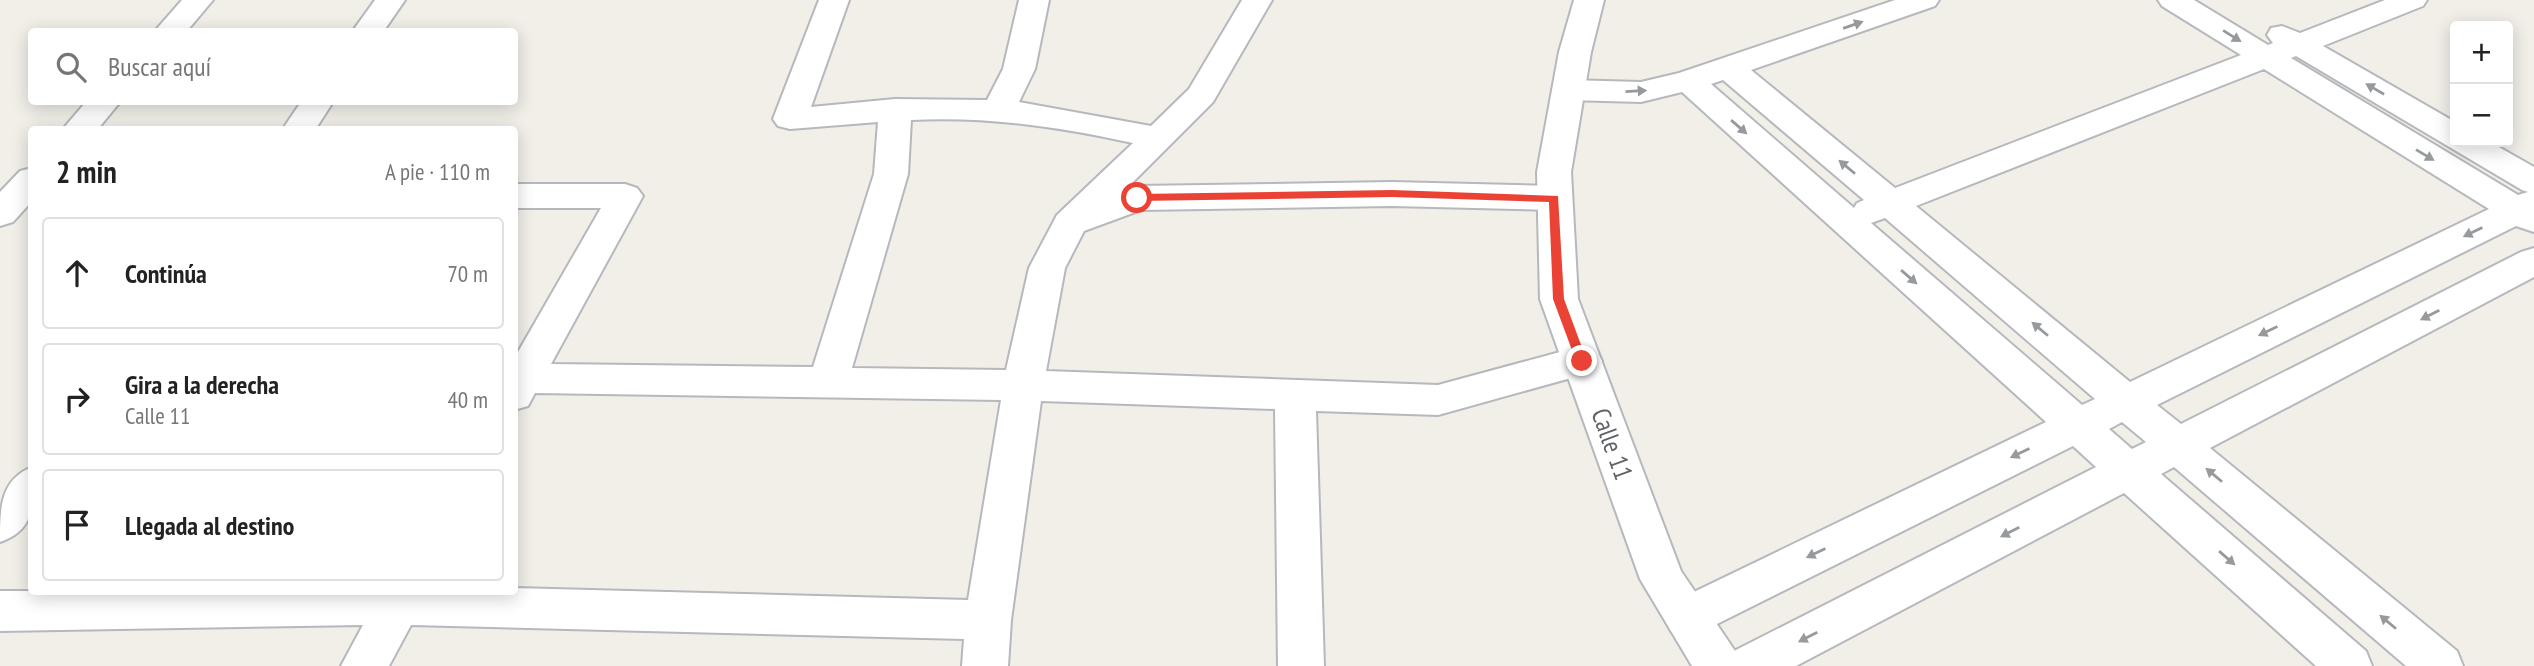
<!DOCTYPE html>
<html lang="es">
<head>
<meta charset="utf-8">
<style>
  :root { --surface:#fff; --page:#f2f2f2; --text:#222; --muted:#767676; --line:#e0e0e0 }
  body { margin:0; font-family:"PT Sans Narrow",sans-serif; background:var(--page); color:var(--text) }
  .controls { position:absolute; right:21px; top:21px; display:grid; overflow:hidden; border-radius:7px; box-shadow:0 4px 18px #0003 }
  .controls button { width:63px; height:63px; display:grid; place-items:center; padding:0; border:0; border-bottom:2px solid var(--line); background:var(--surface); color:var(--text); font:35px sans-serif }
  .stop { position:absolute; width:21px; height:21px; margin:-16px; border:5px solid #ea4335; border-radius:50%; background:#fff }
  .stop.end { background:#ea4335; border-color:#fff; box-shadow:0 2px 7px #0008 }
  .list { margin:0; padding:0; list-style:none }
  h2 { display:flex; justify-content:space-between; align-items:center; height:91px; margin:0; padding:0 28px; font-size:30px }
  h2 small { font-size:23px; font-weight:400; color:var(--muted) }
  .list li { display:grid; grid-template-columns:46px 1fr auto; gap:21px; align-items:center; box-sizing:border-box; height:112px; margin:0 14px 14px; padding:0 14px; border:2px solid var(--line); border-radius:7px }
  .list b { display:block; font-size:26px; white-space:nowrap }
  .list p { margin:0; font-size:23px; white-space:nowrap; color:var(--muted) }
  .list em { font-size:23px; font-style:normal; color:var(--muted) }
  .icon { flex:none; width:38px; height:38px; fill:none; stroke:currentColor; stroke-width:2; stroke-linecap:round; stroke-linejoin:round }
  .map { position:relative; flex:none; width:2534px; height:666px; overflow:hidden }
  .search { position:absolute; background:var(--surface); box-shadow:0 4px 18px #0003; left:28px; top:28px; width:490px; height:77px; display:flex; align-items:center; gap:18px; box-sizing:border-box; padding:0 24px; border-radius:7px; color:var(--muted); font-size:26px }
  .panel { position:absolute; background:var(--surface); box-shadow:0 4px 18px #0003; left:28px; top:126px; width:490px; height:469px; border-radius:7px }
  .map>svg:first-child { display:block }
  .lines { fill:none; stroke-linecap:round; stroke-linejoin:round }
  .minor-casing { stroke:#b5b8bc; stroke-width:4 }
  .tertiary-casing { stroke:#b5b8bc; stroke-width:4 }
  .minor { fill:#fff; fill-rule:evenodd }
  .tertiary { fill:#fff; fill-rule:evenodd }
  .oneway { fill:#979a9d }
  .route { fill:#ea4335 }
  .labels { text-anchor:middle; stroke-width:7; stroke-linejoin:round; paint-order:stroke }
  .street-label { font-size:26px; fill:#5f6368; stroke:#fff }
</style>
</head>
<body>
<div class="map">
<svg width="2534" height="666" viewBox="0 0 2534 666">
  <rect width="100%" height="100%" fill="#f1efe8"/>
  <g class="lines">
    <g class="minor-casing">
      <g id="minor">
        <polygon points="182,0 213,0 186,32 154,32"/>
        <polygon points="375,0 405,0 383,32 352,32"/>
        <path d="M819 0H849L811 107 895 99 987 100 1003 69 1019 0H1049L1035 69 1019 102 1151 126 1189 89 1242 0H1272L1213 102 1126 189 1137 186 1392 182 1554 186 1566 190 1572 198 1566 206 1554 210 1392 206 1141 210 1084 231 1065 268 1046 371 1438 385 1582 346 1596 351 1602 361 1596 371 1438 415 1316 411 1324 666H1278L1275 409 1041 401 1011 620 1008 666H962L964 639 411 625 389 666H341L363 625 0 631V591L514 592V588L968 600 1001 400 535 393 528 406 514 410V359L601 208H514V184H625L637 188 643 196 551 364 813 367 874 174 878 122 790 129 778 126 773 119ZM911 120C986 116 1060 127 1133 143L1057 215 1029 268 1006 370 852 368 908 174Z"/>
        <path d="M1895 0H1939L1935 6 1751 70 1895 188 2241 55 2162 6 2158 0H2194L2268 45 2273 43 2267 35 2271 28 2282 26 2300 33 2385 0H2427L2423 6 2323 46 2455 122V142H2490L2534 167V232L2516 226 2157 405 2181 424 2521 252 2534 248V277L2210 448 2457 651 2463 666H2406L2174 467 2161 474 2366 651 2372 666H2316L2124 493 1796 666H1728L1734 651 2096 467 2073 446 1703 631 1687 637 1671 631 1664 617 1671 603 2046 422 1682 92 1641 102 1568 100 1557 97 1552 90 1557 83 1568 80 1641 82 1679 73ZM2296 56 2522 190 2528 192 2518 195 2291 58ZM2264 69 2489 209 2130 382 1916 206ZM1723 80 1864 200 1857 203 1854 208 1711 84ZM1885 218 2095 399 2082 405 1871 223ZM2122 422 2146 442 2132 449 2109 429Z"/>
        <polygon points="86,102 120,102 97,130 62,130"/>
        <polygon points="301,102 333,102 315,130 282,130"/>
        <polygon points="32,168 32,201 13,222 0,226 0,192 20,171"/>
        <path d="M32 467C32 501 38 529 0 542 0 508 0 480 32 467Z"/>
      </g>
    </g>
    <g class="tertiary-casing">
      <polygon id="tertiary" points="1574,0 1604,0 1591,52 1571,172 1578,299 1681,571 1735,651 1741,666 1692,666 1640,579 1540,299 1537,172 1559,52"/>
    </g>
    <use href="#minor" class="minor"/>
    <use href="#tertiary" class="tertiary"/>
  </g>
  <defs><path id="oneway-solid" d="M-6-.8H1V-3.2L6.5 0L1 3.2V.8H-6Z" transform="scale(1.75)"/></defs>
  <g class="oneway">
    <use href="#oneway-solid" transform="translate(1853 25) rotate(-19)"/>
    <use href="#oneway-solid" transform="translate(2232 36) rotate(32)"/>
    <use href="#oneway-solid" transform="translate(2375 89) rotate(-150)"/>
    <use href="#oneway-solid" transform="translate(1636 91) rotate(-3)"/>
    <use href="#oneway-solid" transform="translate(1739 127) rotate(41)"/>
    <use href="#oneway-solid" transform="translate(2425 155) rotate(31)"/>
    <use href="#oneway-solid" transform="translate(1847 167) rotate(-140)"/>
    <use href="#oneway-solid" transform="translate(2473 232) rotate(154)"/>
    <use href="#oneway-solid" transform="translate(1909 277) rotate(41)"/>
    <use href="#oneway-solid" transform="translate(2430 315) rotate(153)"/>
    <use href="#oneway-solid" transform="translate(2040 329) rotate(-140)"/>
    <use href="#oneway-solid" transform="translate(2268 331) rotate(154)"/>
    <use href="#oneway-solid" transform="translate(2020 453) rotate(154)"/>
    <use href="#oneway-solid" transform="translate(2214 475) rotate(-140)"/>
    <use href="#oneway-solid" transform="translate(2010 532) rotate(153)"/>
    <use href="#oneway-solid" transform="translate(1816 553) rotate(154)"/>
    <use href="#oneway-solid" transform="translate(2227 558) rotate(41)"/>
    <use href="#oneway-solid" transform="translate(2388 622) rotate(-140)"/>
    <use href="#oneway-solid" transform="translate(1808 637) rotate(153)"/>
  </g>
  <polygon class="route" points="1392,190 1558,196 1564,299 1587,361 1586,364 1578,364 1576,361 1553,299 1549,202 1392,197 1137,201 1132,198 1137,194"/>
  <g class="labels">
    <g class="street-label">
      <text transform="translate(1612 444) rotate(70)" y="9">Calle 11</text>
    </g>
  </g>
</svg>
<div class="controls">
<button>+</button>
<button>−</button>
</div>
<div class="stop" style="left:1137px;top:198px"></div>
<div class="stop end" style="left:1582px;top:361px"></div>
<div class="search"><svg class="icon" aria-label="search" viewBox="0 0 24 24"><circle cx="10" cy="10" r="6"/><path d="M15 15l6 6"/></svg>Buscar aquí</div>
<section class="panel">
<h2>2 min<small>A pie · 110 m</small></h2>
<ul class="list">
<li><svg class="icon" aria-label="ahead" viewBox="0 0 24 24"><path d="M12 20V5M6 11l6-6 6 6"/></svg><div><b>Continúa</b></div><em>70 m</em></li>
<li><svg class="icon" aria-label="right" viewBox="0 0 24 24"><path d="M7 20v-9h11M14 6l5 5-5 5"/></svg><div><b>Gira a la derecha</b><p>Calle 11</p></div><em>40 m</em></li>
<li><svg class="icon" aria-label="arrive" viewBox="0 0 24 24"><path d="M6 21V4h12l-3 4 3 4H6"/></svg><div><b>Llegada al destino</b></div></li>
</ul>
</section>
</div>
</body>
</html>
